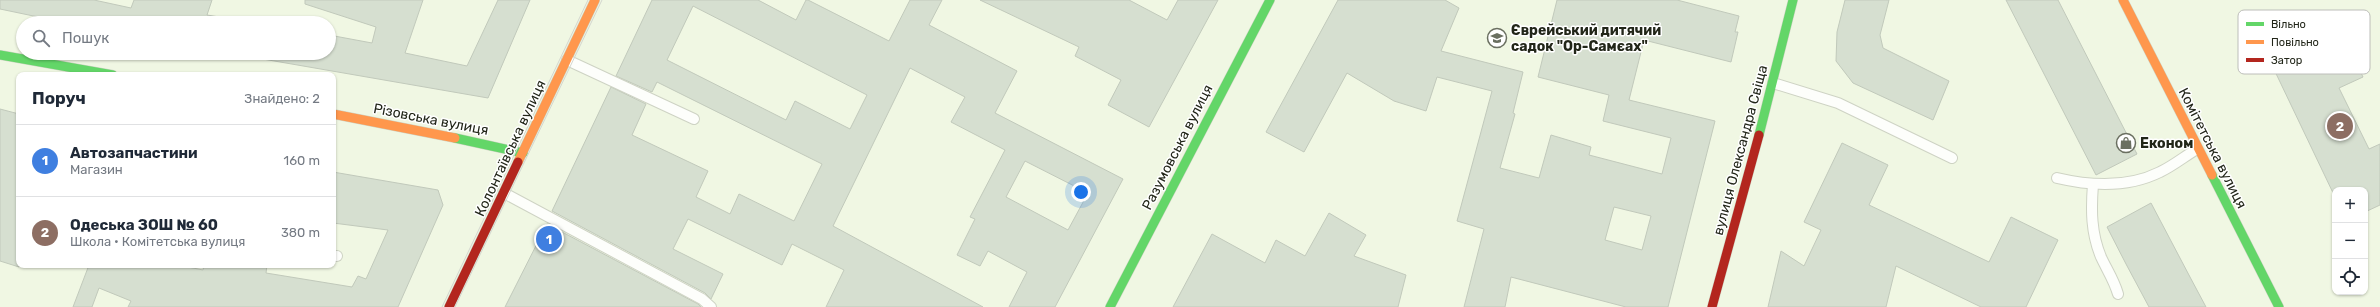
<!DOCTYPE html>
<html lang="uk">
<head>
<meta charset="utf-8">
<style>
  :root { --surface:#fff; --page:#f2f2f3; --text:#1f2937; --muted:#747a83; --line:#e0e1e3; --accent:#d93025 }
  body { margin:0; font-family:Rubik,sans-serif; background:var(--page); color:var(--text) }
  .controls { position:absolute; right:12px; bottom:12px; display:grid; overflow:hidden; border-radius:8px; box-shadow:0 1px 3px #0004 }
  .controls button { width:36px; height:36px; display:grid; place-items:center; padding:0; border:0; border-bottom:1px solid var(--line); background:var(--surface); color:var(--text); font:20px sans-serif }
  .you { position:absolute; left:1081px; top:192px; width:14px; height:14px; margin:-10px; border:3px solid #fff; border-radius:50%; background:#1a73e8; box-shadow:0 0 0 6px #1a73e833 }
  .badge { display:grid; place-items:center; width:26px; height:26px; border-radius:50%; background:var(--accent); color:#fff; font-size:13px; font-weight:700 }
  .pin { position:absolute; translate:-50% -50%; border:2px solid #fff; box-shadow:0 1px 4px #0006 }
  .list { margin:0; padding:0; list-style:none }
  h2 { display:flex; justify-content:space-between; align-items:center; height:52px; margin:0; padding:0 16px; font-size:17px }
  h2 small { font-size:13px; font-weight:400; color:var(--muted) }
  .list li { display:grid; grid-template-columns:26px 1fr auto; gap:12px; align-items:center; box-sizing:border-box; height:72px; padding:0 16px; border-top:1px solid var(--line) }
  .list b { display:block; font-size:15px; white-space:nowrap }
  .list p { margin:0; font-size:13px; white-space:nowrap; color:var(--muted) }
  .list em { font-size:13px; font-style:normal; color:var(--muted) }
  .icon { flex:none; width:22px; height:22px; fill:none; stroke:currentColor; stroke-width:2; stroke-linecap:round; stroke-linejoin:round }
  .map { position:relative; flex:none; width:2380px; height:307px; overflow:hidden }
  .search { position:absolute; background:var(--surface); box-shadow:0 1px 3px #0004; left:16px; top:16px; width:320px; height:44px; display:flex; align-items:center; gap:10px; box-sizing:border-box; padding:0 14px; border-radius:22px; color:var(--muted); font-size:15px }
  .panel { position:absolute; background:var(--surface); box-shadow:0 1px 3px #0004; left:16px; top:72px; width:320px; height:196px; border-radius:8px }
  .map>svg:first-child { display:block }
  .building { fill:#d6dfd0; stroke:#c1c9bb; fill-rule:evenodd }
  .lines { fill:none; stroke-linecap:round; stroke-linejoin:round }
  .lane-casing { stroke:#ced3c4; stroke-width:12 }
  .fast-casing { stroke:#ced3c4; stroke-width:10 }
  .slow-casing { stroke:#ced3c4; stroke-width:10 }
  .jam-casing { stroke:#ced3c4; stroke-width:10 }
  .lane { stroke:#fdfefb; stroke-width:10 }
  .fast { stroke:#63d668; stroke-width:9 }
  .slow { stroke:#ff974d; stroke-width:9 }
  .jam { stroke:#b3261e; stroke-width:9 }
  .tram { stroke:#d3d6cf; stroke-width:1 }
  .labels { text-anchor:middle; stroke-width:3; stroke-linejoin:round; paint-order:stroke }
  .poi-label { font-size:14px; font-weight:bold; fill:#222619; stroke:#fff; text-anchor:start }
  .street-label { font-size:14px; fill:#222619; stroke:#fff }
  .key { fill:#fff; stroke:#bdbeba; stroke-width:1 }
  .key-label { font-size:11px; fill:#222619 }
</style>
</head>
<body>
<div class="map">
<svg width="2380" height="307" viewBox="0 0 2380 307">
  <rect width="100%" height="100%" fill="#f0f7e3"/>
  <g class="building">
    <polygon points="0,0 94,0 131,8 134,0 212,0 207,15 256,23 67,23 0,9"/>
    <polygon points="305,0 423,0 405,53 467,66 498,0 530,0 488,98 228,53 329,53 329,35 372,43 376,27 305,4"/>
    <path d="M652 0H758L796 20 806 0H808L889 41 910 0H942L929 25 1017 71 995 113 1123 179 1055 307H1009L1027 272 988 251 980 266 957 255 975 219 970 217 1005 150 951 122 965 97 910 68 833 226 983 307H826L844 270 792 244 782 265 688 219 673 249 723 274 711 299 705 293 552 211 611 87 646 104 632 135 708 171 696 197 730 214 739 194 794 221 822 164 657 82 652 92 616 76ZM693 6 867 95 850 129 795 101 786 120 667 60ZM1025 161 1088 193 1068 230 1006 197Z"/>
    <polygon points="980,0 1129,0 1167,20 1178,0 1218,0 1149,127 1108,105 1121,80 1075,56 1079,47"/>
    <path d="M1338 0H1445L1459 8 1441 51 1523 72 1513 113 1515 114 1500 168 1539 178 1551 135 1591 147 1589 155 1662 174 1671 138 1603 121 1609 95 1538 77 1557 0H1677L1739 16 1735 32H1738L1731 62 1644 40 1629 100 1715 121 1668 307H1626L1511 277 1505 307H1464L1484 229 1457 221 1492 91 1437 77 1426 111 1394 101 1347 73 1304 152 1266 132ZM1614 207 1651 216 1642 250 1605 240Z"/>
    <polygon points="1845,0 1889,0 1880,35 1883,48 1949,81 1933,120 1853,83 1836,61 1837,32"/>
    <polygon points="2006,0 2058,0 2137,154 2096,175"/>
    <polygon points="2339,28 2363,77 2339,88 2369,149 2380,144 2380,205 2365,212 2365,190 2335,190 2335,197 2270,61"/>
    <polygon points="0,109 19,114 19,267 0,261"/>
    <polygon points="1842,143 1888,165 1869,205 1989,262 2011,217 2058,240 2026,307 1981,307 1896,266 1886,307 1768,307 1781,251 1804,266 1821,230 1804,222"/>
    <polygon points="333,172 438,190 443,205 398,307 128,307 131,301 99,288 92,307 73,307 89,265 178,265 203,270 204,265 267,265 266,273 352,287 358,276 366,279 388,230 333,223"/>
    <polygon points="2151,203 2190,277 2206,307 2149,307 2126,264 2107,227"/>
    <polygon points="1329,213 1366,235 1354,256 1406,275 1398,307 1173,307 1212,234 1265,263 1276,240 1305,256"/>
    <polygon points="547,224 698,304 701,307 505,307"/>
  </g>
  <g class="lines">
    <g class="lane-casing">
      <g id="lane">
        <polyline points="567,60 694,119"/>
        <polyline points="1773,83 1838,103 1952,158"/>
        <path d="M2057 178C2091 186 2128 188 2160 172 2173 166 2185 156 2197 149"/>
        <path d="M2093 184C2091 210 2091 233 2101 257 2107 270 2114 280 2118 294"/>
        <polyline points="504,193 702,299 711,307"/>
        <polyline points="333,256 337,256"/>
      </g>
    </g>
    <g class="fast-casing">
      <g id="fast">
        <polyline points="0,55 113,75"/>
        <polyline points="1759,135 1793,0"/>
        <polyline points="455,138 523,153"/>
        <polyline points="2212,175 2279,307"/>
        <polyline points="1110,307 1270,0"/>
      </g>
    </g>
    <g class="slow-casing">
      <g id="slow">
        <polyline points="2123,0 2212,175"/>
        <polyline points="333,114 455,138"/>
        <polyline points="518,162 595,0"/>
      </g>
    </g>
    <g class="jam-casing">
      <g id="jam">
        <polyline points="449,307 518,162"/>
        <polyline points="1712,307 1759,135"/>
      </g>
    </g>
    <use href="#lane" class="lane"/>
    <use href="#fast" class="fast"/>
    <use href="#slow" class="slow"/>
    <use href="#jam" class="jam"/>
    <g class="tram">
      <polyline points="442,307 588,0"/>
      <polyline points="455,307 602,0"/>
    </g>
  </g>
  <defs>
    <g id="school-ring" transform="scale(1)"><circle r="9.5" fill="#fff" stroke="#6a6f60" stroke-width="1.5"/><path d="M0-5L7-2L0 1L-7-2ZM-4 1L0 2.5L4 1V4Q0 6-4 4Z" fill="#6a6f60"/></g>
    <g id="shop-ring" transform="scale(1)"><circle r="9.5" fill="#fff" stroke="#6a6f60" stroke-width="1.5"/><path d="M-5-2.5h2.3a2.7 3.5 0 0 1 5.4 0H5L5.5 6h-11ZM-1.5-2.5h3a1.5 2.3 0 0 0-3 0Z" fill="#6a6f60"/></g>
  </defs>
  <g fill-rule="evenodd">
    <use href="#school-ring" x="1497" y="38"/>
    <use href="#shop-ring" x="2126" y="143"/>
  </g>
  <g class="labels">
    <g class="poi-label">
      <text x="1511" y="35">Єврейський дитячий<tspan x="1511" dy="16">садок "Ор-Самєах"</tspan></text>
      <text x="2140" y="148">Економ</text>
    </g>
    <g class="street-label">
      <text transform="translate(431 119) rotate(11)" y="5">Різовська вулиця</text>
      <text transform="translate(1177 147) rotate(-63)" y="5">Разумовська вулиця</text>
      <text transform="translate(510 148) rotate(-65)" y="5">Колонтаївська вулиця</text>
      <text transform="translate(2213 148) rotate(63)" y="5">Комітетська вулиця</text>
      <text transform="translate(1740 150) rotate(-75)" y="5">вулиця Олександра Свіща</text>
    </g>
  </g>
  <rect x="2238" y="10" width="132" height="64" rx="6" class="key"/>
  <rect x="2246" y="22" width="18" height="4" fill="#63d668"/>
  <rect x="2246" y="40" width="18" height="4" fill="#ff974d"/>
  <rect x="2246" y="58" width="18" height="4" fill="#b3261e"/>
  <g class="key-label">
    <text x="2271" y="28">Вільно</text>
    <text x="2271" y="46">Повільно</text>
    <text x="2271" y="64">Затор</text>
  </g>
</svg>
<div class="controls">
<button>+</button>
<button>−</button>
<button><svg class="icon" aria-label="locate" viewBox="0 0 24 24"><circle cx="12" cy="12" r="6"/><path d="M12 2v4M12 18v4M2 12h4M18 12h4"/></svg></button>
</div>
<div class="you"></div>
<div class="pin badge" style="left:549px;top:239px;background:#3f7fe0">1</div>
<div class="pin badge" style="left:2340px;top:126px;background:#8d6e63">2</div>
<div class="search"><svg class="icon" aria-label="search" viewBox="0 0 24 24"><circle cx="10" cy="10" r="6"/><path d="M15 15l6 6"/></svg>Пошук</div>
<section class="panel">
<h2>Поруч<small>Знайдено: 2</small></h2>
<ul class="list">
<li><span class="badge" style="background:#3f7fe0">1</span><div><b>Автозапчастини</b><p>Магазин</p></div><em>160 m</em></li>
<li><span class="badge" style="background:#8d6e63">2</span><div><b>Одеська ЗОШ № 60</b><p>Школа · Комітетська вулиця</p></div><em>380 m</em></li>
</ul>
</section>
</div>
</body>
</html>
